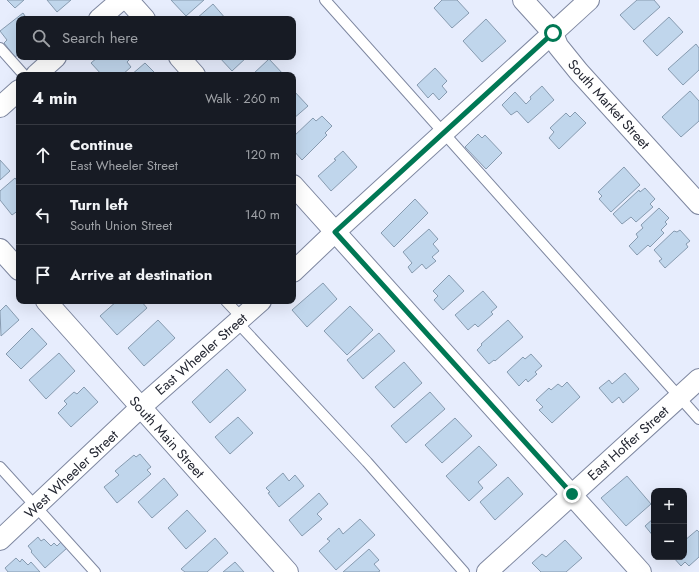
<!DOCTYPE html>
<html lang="en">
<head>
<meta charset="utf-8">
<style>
  :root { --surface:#171b24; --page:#20242c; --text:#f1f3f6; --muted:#9ea1a6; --line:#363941 }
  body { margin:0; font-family:Jost,sans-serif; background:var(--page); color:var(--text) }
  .controls { position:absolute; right:12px; bottom:12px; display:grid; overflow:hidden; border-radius:8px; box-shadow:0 4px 16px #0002 }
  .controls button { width:36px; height:36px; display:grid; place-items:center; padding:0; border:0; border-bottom:1px solid var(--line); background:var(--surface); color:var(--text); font:20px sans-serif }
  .stop { position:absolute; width:12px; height:12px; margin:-9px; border:3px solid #007854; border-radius:50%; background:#fff }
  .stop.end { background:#007854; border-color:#fff; box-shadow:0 1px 4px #0008 }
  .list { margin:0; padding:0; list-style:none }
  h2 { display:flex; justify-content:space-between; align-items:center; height:52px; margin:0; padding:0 16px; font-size:17px }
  h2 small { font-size:13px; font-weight:400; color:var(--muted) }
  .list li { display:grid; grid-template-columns:26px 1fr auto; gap:12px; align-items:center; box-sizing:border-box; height:60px; padding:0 16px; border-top:1px solid var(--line) }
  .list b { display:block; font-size:15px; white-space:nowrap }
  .list p { margin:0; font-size:13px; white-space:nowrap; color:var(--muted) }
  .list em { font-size:13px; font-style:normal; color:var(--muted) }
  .icon { flex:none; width:22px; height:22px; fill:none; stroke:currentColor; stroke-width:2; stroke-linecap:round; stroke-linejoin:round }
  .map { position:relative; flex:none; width:699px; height:572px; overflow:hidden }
  .search { position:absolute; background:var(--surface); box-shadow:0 4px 16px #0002; left:16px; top:16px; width:280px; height:44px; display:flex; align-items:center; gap:10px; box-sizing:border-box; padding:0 14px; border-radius:8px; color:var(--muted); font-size:15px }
  .panel { position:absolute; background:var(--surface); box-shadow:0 4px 16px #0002; left:16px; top:72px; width:280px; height:232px; border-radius:8px }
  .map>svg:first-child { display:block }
  .building { fill:#c0d6ec; stroke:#879bb0 }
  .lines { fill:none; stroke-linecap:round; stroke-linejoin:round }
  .lane-casing { stroke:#7e87a0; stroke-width:12 }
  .street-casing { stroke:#7e87a0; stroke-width:22 }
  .lane { stroke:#fff; stroke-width:10 }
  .street { stroke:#fff; stroke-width:20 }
  .route { stroke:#007854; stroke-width:5 }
  .labels { text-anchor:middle; stroke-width:3; stroke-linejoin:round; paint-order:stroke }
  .street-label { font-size:14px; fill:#242732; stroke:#fff }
</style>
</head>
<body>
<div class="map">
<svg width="699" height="572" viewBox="0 0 699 572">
  <rect width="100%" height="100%" fill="#e7edfd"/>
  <g class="building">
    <polygon points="7,0 24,0 15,8"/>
    <polygon points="47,0 71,0 57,12"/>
    <polygon points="171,0 204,0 186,16"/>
    <polygon points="442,0 457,0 469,13 452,28 434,8"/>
    <polygon points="637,0 654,0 660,7 634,30 620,15"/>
    <polygon points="213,4 226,19 196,19"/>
    <polygon points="23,13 27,19 19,19 19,54 15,57 4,43 7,40 0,31"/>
    <polygon points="669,17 683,32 657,56 643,41"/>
    <polygon points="486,19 506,41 482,62 463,41"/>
    <polygon points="696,44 699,48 699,70 683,85 668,69"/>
    <polygon points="98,57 132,57 127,62 131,67 122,75 102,75 91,63"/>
    <polygon points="219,57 247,57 232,71"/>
    <polygon points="269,59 284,75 252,75"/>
    <polygon points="145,63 157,75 131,75"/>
    <polygon points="435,68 447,81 442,86 447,92 439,100 433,93 428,98 417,85"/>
    <polygon points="542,86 554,100 528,123 517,111 511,115 502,105 515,92 526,104 531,99 530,97"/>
    <polygon points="293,90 308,106 293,119"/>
    <polygon points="690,91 699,101 699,121 681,137 662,117"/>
    <polygon points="575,112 586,123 559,149 549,138 554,132 550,128 566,113 570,117"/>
    <polygon points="322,116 332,126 325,133 327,135 302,160 293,150 293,137 313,118 316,121"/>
    <polygon points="478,134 482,138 485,135 502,153 486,169 465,147"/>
    <polygon points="343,151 357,167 331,191 318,176 336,160 334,159"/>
    <polygon points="0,160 10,171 0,180"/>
    <polygon points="624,167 640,185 611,212 599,199 602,196 598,192"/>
    <polygon points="15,178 19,183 19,210 12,215 0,200 0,191"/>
    <polygon points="645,188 655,199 650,204 653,207 636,222 631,217 622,224 613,214 639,190 640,192"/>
    <polygon points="415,199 428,213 394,247 381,233"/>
    <polygon points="659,208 669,218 665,222 667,224 661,230 664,233 650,247 648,245 637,255 629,246 638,237 636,234 643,228 641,225"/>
    <polygon points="429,229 438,239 433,244 439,251 432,257 436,261 426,269 422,264 412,273 408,267 412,263 403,252"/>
    <polygon points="680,230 690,241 686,244 688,247 665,268 659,261 662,259 654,250 674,231 677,232"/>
    <polygon points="449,275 464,291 443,310 434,300 438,296 433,291"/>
    <polygon points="323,283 337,299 307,327 292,310"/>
    <polygon points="483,291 497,307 491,312 493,314 478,327 475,324 468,330 455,315"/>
    <polygon points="117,301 141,301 147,308 117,335 100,316"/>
    <polygon points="6,305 19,320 1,336 0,311"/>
    <polygon points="350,306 373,330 347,355 324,331"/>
    <polygon points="158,320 175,338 144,366 128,348"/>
    <polygon points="508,320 523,337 495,361 494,360 489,364 477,350 482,345 481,344"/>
    <polygon points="32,328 47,344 21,369 6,354"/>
    <polygon points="379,333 395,351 363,379 347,360"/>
    <polygon points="59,353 75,371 46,399 29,380"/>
    <polygon points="531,354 542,366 535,372 537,374 528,382 526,379 519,386 507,372 523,357 525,359"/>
    <polygon points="404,362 422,383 394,408 375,387"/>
    <polygon points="227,369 246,390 210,423 192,402"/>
    <polygon points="625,373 639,389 623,403 619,397 612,403 599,388 609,380 612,384"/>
    <polygon points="567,382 580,397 552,423 539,410 543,407 536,400 549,388 551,390 558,384 562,387"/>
    <polygon points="84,387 98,402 71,427 58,413 67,404 64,401 74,392 77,394"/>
    <polygon points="430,392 445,409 406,443 391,426"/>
    <polygon points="238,417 253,433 230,454 215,437"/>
    <polygon points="455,418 472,436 442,463 425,445"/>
    <polygon points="479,446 497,465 478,482 483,488 469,501 446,476"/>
    <polygon points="140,454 151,467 147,470 151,474 117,503 104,487 119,475 115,471 134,455 136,457"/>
    <polygon points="283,473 289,481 295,475 304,486 279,507 268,493 270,492 266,488"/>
    <polygon points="627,476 651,504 626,526 601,498"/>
    <polygon points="508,477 523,494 495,520 480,502"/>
    <polygon points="164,478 178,495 152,518 138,502"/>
    <polygon points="319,493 328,504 317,514 322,519 302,536 289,520"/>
    <polygon points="187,510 206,531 186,549 168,528"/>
    <polygon points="654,518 654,537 645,526"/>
    <polygon points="360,519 375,535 336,570 319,551 330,541 327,539 339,528 343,534"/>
    <polygon points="697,530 699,532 699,557 689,566 685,562 681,566 673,557 684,557 684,541"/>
    <polygon points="38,537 41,541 44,539 51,546 54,543 57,546 61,542 67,548 45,568 31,552 32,551 28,546"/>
    <polygon points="215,538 228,553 207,572 185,572 181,569"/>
    <polygon points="565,540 582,558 566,572 541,572 532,563 542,554 546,557"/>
    <polygon points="369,549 379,560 374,564 380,571 378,572 343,572"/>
    <polygon points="16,558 20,562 22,559 28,565 31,562 40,572 8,572 5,568"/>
    <polygon points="235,562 244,572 223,572"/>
  </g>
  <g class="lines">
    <g class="lane-casing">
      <g id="lane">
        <polyline points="325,0 699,419"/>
        <polyline points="0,48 24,75"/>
        <polyline points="226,301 242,318"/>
        <polyline points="237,322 367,462 464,572"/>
        <polyline points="0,467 95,572"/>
      </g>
    </g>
    <g class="street-casing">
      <g id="street">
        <polyline points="128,0 145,19"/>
        <polyline points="523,0 553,33 558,46 579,72 699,204"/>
        <polyline points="99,19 121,0"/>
        <polyline points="179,57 195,75"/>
        <polyline points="36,75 56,57"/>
        <polyline points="0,107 19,90"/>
        <polyline points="293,185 641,572"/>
        <polyline points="0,249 19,270"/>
        <polyline points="293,272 335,232 589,0"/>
        <polyline points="46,301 288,572"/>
        <polyline points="0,540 141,407 261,301"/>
        <polyline points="487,572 699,379"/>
      </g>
    </g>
    <use href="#lane" class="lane"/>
    <use href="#street" class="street"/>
  </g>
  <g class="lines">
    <polyline class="route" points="553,33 335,232 572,494"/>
  </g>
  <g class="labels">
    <g class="street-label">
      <text transform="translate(609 104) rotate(48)" y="5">South Market Street</text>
      <text transform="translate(201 354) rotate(-41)" y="5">East Wheeler Street</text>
      <text transform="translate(167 437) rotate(48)" y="5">South Main Street</text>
      <text transform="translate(628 443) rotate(-42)" y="5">East Hoffer Street</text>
      <text transform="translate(71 474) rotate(-43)" y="5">West Wheeler Street</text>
    </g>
  </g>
</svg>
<div class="controls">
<button>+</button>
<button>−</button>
</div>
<div class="stop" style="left:553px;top:33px"></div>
<div class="stop end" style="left:572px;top:494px"></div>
<div class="search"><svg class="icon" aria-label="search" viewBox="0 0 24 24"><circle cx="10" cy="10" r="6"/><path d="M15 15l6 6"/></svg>Search here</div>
<section class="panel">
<h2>4 min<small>Walk · 260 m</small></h2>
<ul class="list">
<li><svg class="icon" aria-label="ahead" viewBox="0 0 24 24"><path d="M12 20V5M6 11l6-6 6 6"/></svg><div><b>Continue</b><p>East Wheeler Street</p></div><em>120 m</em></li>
<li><svg class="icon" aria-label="left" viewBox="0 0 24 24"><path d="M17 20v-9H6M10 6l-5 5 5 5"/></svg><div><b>Turn left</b><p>South Union Street</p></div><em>140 m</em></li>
<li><svg class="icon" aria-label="arrive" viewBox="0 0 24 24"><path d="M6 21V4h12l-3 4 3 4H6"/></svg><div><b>Arrive at destination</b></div></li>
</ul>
</section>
</div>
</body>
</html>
